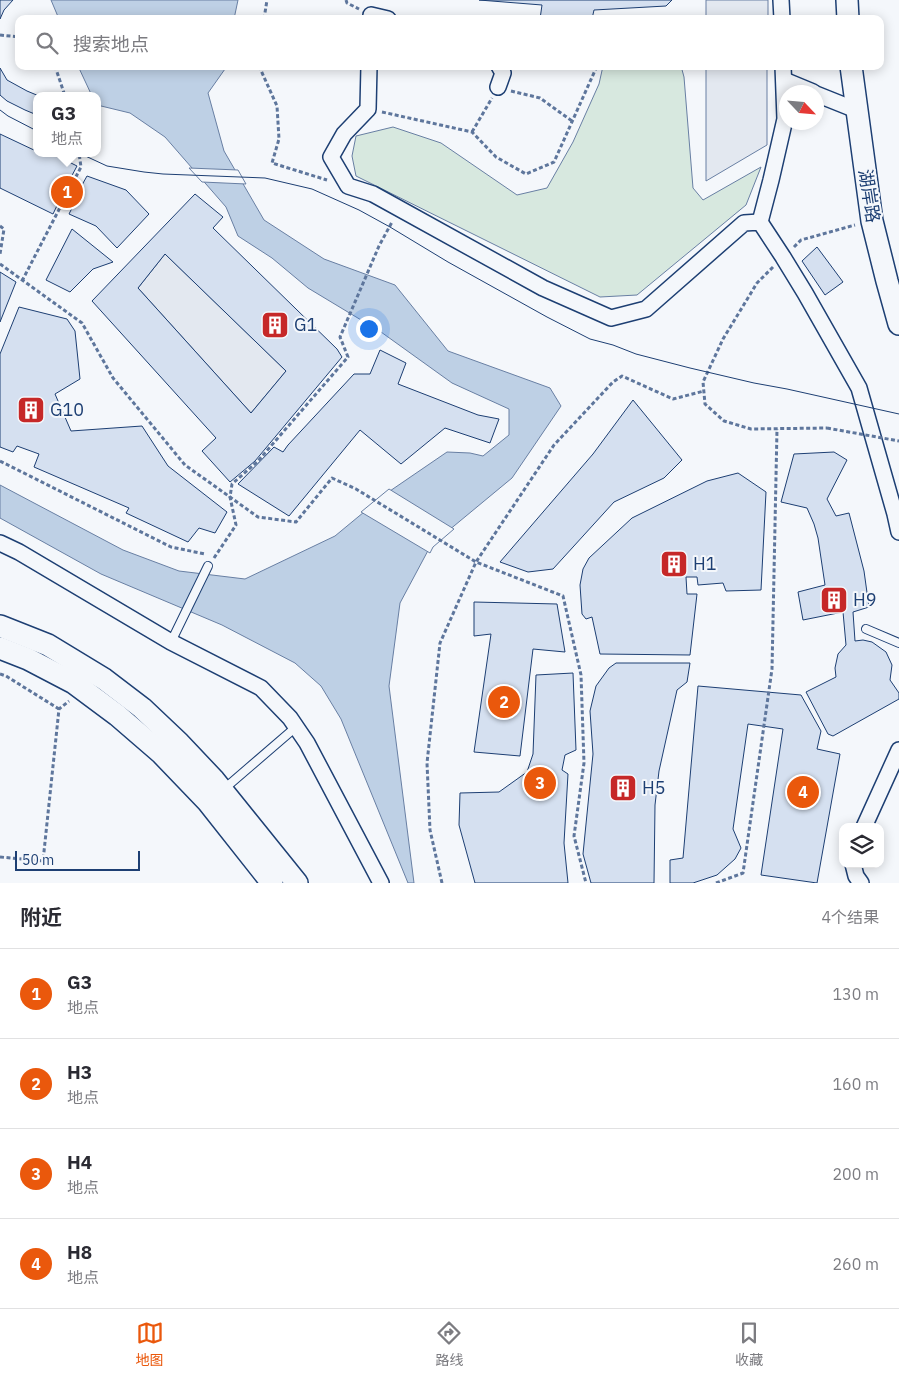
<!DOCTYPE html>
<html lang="zh">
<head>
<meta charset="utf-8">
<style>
  :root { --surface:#fff; --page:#f2f2f3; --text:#2b2b33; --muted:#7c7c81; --line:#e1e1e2; --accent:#ea580c }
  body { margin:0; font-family:"IBM Plex Sans","Noto Sans SC",sans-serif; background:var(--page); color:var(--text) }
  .controls { position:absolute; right:15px; bottom:15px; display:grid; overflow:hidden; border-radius:10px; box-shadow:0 2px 12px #0003 }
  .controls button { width:45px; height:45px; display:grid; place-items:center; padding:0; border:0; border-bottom:1px solid var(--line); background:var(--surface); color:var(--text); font:25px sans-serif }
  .compass { position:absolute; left:779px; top:85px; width:45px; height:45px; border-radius:50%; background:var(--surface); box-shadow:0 2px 12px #0003; rotate:116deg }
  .scale { position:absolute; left:15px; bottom:12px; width:125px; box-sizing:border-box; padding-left:5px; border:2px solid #1d3f73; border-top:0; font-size:14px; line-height:18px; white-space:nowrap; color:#1d3f73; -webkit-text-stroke:4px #f4f7fb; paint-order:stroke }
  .you { position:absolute; left:368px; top:328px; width:18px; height:18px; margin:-12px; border:4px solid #fff; border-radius:50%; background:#1a73e8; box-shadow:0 0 0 8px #1a73e833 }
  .badge { display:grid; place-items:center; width:32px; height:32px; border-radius:50%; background:var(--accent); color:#fff; font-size:16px; font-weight:700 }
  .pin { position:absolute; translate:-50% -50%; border:2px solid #fff; box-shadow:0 1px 5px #0006 }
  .popup { position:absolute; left:33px; top:92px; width:68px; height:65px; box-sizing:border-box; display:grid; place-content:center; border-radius:10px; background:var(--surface); filter:drop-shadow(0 1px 4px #0005); font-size:16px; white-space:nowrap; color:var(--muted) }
  .popup b { font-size:19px; color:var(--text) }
  .popup::after { content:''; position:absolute; left:50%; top:100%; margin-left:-10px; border:10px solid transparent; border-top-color:var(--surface) }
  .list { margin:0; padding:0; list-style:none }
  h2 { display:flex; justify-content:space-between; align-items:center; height:65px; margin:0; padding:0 20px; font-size:21px }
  h2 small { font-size:16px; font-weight:400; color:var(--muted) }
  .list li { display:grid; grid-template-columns:32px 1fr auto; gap:15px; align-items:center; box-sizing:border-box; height:90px; padding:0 20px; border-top:1px solid var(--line) }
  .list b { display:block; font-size:19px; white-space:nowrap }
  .list p { margin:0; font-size:16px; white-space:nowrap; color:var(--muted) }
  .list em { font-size:16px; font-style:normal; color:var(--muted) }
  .icon { flex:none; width:28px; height:28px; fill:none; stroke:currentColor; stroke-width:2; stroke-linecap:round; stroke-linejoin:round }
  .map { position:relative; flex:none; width:899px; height:883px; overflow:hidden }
  .search { position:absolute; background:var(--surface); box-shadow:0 2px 12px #0003; left:15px; right:15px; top:15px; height:55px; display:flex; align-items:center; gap:12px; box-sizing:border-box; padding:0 18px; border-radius:10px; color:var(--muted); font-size:19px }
  .sheet { height:425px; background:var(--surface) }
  nav { display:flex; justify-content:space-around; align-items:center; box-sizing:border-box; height:70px; border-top:1px solid var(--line); background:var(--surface); font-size:14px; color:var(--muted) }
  nav a { display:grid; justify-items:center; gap:2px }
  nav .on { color:var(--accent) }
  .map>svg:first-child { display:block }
  .green { fill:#d7e8df; stroke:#687fa3 }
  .parking { fill:#e3e8f0; stroke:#687fa3 }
  .water { fill:#bed0e5; stroke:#687fa3 }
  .pier { fill:#f4f7fb; stroke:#687fa3 }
  .building { fill:#d5e0f0; stroke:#1d3f73; fill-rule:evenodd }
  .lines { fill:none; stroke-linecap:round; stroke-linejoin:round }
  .lane-casing { stroke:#1d3f73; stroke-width:10 }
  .street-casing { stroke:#1d3f73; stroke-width:18 }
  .secondary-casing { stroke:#1d3f73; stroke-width:24 }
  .path { stroke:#5e769c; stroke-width:3; stroke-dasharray:4 2.5; stroke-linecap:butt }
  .lane { stroke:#f4f7fb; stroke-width:8 }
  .street { stroke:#f4f7fb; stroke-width:15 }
  .secondary { stroke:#f4f7fb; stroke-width:21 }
  .tram { stroke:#1d3f73; stroke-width:1 }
  .path-bridge { stroke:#5e769c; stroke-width:3; stroke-dasharray:4 2.5; stroke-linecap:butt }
  .labels { text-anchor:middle; stroke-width:4; stroke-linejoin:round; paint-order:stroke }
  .street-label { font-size:18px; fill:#1d3f73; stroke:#f4f7fb }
  .poi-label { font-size:18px; fill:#1d3f73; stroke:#f4f7fb; text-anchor:start }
</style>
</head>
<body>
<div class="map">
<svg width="899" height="883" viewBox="0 0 899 883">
  <rect width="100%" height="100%" fill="#f4f7fb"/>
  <polygon class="green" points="603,66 681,66 684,77 693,188 703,200 761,167 746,205 637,295 600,297 356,176 352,156 356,136 393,127 441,143 517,195 547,188 573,142 599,84"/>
  <g class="parking">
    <rect x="706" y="0" width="62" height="19"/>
    <polygon points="706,66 767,66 767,145 706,181"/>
    <polygon points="165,254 286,371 251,413 138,288"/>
  </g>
  <g class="water">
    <polygon points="51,0 238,0 234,19 59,19"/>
    <polygon points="78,66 226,66 225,69 208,93 224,151 264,220 324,259 395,285 448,351 550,388 561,406 512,478 431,545 400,603 389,686 414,883 408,883 341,719 321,686 295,663 222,625 101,574 0,518 0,485 123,550 179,571 245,579 335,536 387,493 447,452 470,453 483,456 509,435 509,409 452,383 381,332 308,288 272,258 238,236 226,207 165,137 130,113 97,105 97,96 92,96"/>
  </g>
  <g class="pier">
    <polygon points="189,168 238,170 246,184 202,182"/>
    <polygon points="389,489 454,529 433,547 430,553 361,512"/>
  </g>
  <g class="building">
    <polygon points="0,0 13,0 4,10 0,19"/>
    <polygon points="479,0 672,0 666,6 594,10 592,19 540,19 542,5"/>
    <polygon points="0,68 7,80 27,91 39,96 37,96 37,115 25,110 7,101 0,95"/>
    <polygon points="0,134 36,151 37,149 37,153 51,153 77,166 69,181 82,185 87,176 126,190 149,214 117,248 96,226 69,214 76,200 63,193 53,214 0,188"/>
    <path d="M195 194 223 217 213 228 337 349 342 357 255 461 230 482 202 451 216 438 92 301ZM165 254 286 371 251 413 138 288Z"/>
    <polygon points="72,229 113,262 93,269 70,292 46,280"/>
    <polygon points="817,247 843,282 825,295 802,261"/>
    <polygon points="0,272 16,282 0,322"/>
    <polygon points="19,307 67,319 75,331 80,379 55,394 71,431 142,426 168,466 227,512 215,533 199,528 188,542 126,513 129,508 34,467 39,454 17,446 13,452 0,447 0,354"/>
    <polygon points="380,350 406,363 398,384 478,415 499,419 490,443 445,428 401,464 360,430 289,516 238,484 274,447 283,452 288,445 354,374 370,374"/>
    <polygon points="633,400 682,460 664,478 614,502 553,569 528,572 500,562 593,454"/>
    <polygon points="834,452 847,460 827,499 836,516 849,513 864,571 869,607 853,612 855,641 863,640 872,642 886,652 892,665 890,680 899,693 899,699 833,736 828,734 806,692 836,677 835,668 838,654 846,645 843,612 803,620 798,592 825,585 818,538 814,524 807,508 781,502 794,454"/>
    <polygon points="738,473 766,492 761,590 726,591 723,583 698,585 697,577 686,577 687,594 697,594 690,655 600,654 592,617 586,619 582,614 580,585 583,569 589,558 632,518 707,481"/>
    <polygon points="474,602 557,604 565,652 533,649 520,756 474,752 491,634 474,636"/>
    <polygon points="616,663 690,663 687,682 677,690 659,771 655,805 654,883 591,883 583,854 593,754 590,711 596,686 609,668"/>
    <polygon points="573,673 576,750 565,755 562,770 568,774 564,843 568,883 475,883 459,825 460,793 499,792 527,772 533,754 536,675"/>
    <polygon points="698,686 801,695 821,731 817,749 840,754 817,883 761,875 783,729 748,724 733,829 741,848 735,859 717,875 693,883 670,883 670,860 683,858"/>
  </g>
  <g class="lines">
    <g class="lane-casing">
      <g id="lane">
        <polyline points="866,629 899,643"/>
        <polyline points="171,642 208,566"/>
        <polyline points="224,789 296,727"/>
      </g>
    </g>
    <g class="street-casing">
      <g id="street">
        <polyline points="781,0 782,19"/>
        <polyline points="371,19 371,15 388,19"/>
        <polyline points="369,66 368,109 344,134 331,157 348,186 373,194 543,288 611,318 646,309 744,223 760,222 783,257 805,293 859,388 895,514 899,532"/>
        <polyline points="784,80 813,92"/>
        <polyline points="498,87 503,73 499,66"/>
        <polyline points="816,94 856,110"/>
        <polyline points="760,222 771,180 785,119 783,66"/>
        <polyline points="0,543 19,552 171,642 261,688 290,718 307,743 381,883"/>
        <polyline points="864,827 899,750"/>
        <polyline points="853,864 856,876 861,883"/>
      </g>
    </g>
    <g class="secondary-casing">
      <g id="secondary">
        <polyline points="847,0 848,19"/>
        <polyline points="851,66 872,221 887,281 899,324"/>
        <polyline points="0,626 48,645 104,679 142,708 179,743 214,780 297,883"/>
        <polyline points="0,648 28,659 74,683 117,715 161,753 208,802 272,883"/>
      </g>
    </g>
    <g class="path">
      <polyline points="346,0 347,3 359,9"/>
      <polyline points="264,19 267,0"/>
      <polyline points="0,35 19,37"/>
      <polyline points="55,66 65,96"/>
      <polyline points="259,66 277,106 279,139 272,163 327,180"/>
      <polyline points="511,91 540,98 572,121"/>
      <polyline points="382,112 472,132 496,157 526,174 554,162 597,66"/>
      <polyline points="472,132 492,98"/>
      <polyline points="0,226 4,229 0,254"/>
      <polyline points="794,247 801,240 855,225"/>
      <polyline points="0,264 82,323 113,378 185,465 258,517 296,522 332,478 356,489 476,562 563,596 581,675 584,763 574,836 586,883"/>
      <polyline points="773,267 757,283 723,339 703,382 705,404 724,421 751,429 827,428"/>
      <polyline points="22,281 81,167 79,153"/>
      <polyline points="0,461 171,547 205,554"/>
      <polyline points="214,558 236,525 230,497 232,484 258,461 348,357 340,337 379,246 392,222"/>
      <polyline points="0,674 6,676 59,709"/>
      <polyline points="0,857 43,861 59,709 69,701"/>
      <polyline points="442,883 430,830 427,763 440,643 476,562 554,445 613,382 622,376 673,399 704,391"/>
      <polyline points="716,883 743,873 772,669 777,429"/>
    </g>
    <use href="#lane" class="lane"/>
    <use href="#street" class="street"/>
    <use href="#secondary" class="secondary"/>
    <g class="tram">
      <polyline points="0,110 8,116 37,131"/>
      <polyline points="79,153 107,166 144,172 163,174 265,178 312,189 359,210 390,227 448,262 547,317 590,339 613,345 636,354 690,368 754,383 787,389 899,414"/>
    </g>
    <polyline class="path-bridge" points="827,428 899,441"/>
  </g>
  <defs>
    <g id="building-square" transform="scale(1.4375)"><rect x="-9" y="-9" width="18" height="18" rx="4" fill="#c62828" stroke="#f4f7fb"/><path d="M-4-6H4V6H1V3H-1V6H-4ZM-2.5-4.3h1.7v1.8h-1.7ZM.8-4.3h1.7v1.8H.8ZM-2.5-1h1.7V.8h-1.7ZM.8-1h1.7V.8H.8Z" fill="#fff"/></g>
  </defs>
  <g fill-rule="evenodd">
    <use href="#building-square" x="275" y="325"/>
    <use href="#building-square" x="31" y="410"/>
    <use href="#building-square" x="674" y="564"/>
    <use href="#building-square" x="834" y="600"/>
    <use href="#building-square" x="623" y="788"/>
  </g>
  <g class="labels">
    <g class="street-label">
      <text transform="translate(869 196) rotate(81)" y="6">湖岸路</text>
    </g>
    <g class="poi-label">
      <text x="294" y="331">G1</text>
      <text x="50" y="416">G10</text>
      <text x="693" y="570">H1</text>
      <text x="853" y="606">H9</text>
      <text x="642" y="794">H5</text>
    </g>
  </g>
</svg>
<div class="controls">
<button><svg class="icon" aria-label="layers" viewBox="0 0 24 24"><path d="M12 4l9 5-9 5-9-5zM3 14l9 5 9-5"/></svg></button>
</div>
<svg class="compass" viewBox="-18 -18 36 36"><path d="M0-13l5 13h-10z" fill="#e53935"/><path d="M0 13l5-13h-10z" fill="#7c7c81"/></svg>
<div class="scale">50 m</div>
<div class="you"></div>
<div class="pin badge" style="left:67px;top:192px">1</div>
<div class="popup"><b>G3</b>地点</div>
<div class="pin badge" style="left:504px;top:702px">2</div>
<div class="pin badge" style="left:540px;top:783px">3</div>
<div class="pin badge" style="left:803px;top:792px">4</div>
<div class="search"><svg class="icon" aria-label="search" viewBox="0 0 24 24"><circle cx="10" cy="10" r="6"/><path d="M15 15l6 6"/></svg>搜索地点</div>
</div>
<section class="sheet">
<h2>附近<small>4个结果</small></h2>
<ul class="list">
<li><span class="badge">1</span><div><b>G3</b><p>地点</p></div><em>130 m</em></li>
<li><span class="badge">2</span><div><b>H3</b><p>地点</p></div><em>160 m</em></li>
<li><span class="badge">3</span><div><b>H4</b><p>地点</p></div><em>200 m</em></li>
<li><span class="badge">4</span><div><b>H8</b><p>地点</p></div><em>260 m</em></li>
</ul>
</section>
<nav>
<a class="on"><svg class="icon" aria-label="map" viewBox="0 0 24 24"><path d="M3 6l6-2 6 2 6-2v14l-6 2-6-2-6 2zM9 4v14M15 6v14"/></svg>地图</a>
<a><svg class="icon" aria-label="directions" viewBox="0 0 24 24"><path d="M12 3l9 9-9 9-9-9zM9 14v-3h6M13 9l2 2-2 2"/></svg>路线</a>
<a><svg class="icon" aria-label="saved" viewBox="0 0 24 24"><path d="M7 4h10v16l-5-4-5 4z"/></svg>收藏</a>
</nav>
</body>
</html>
